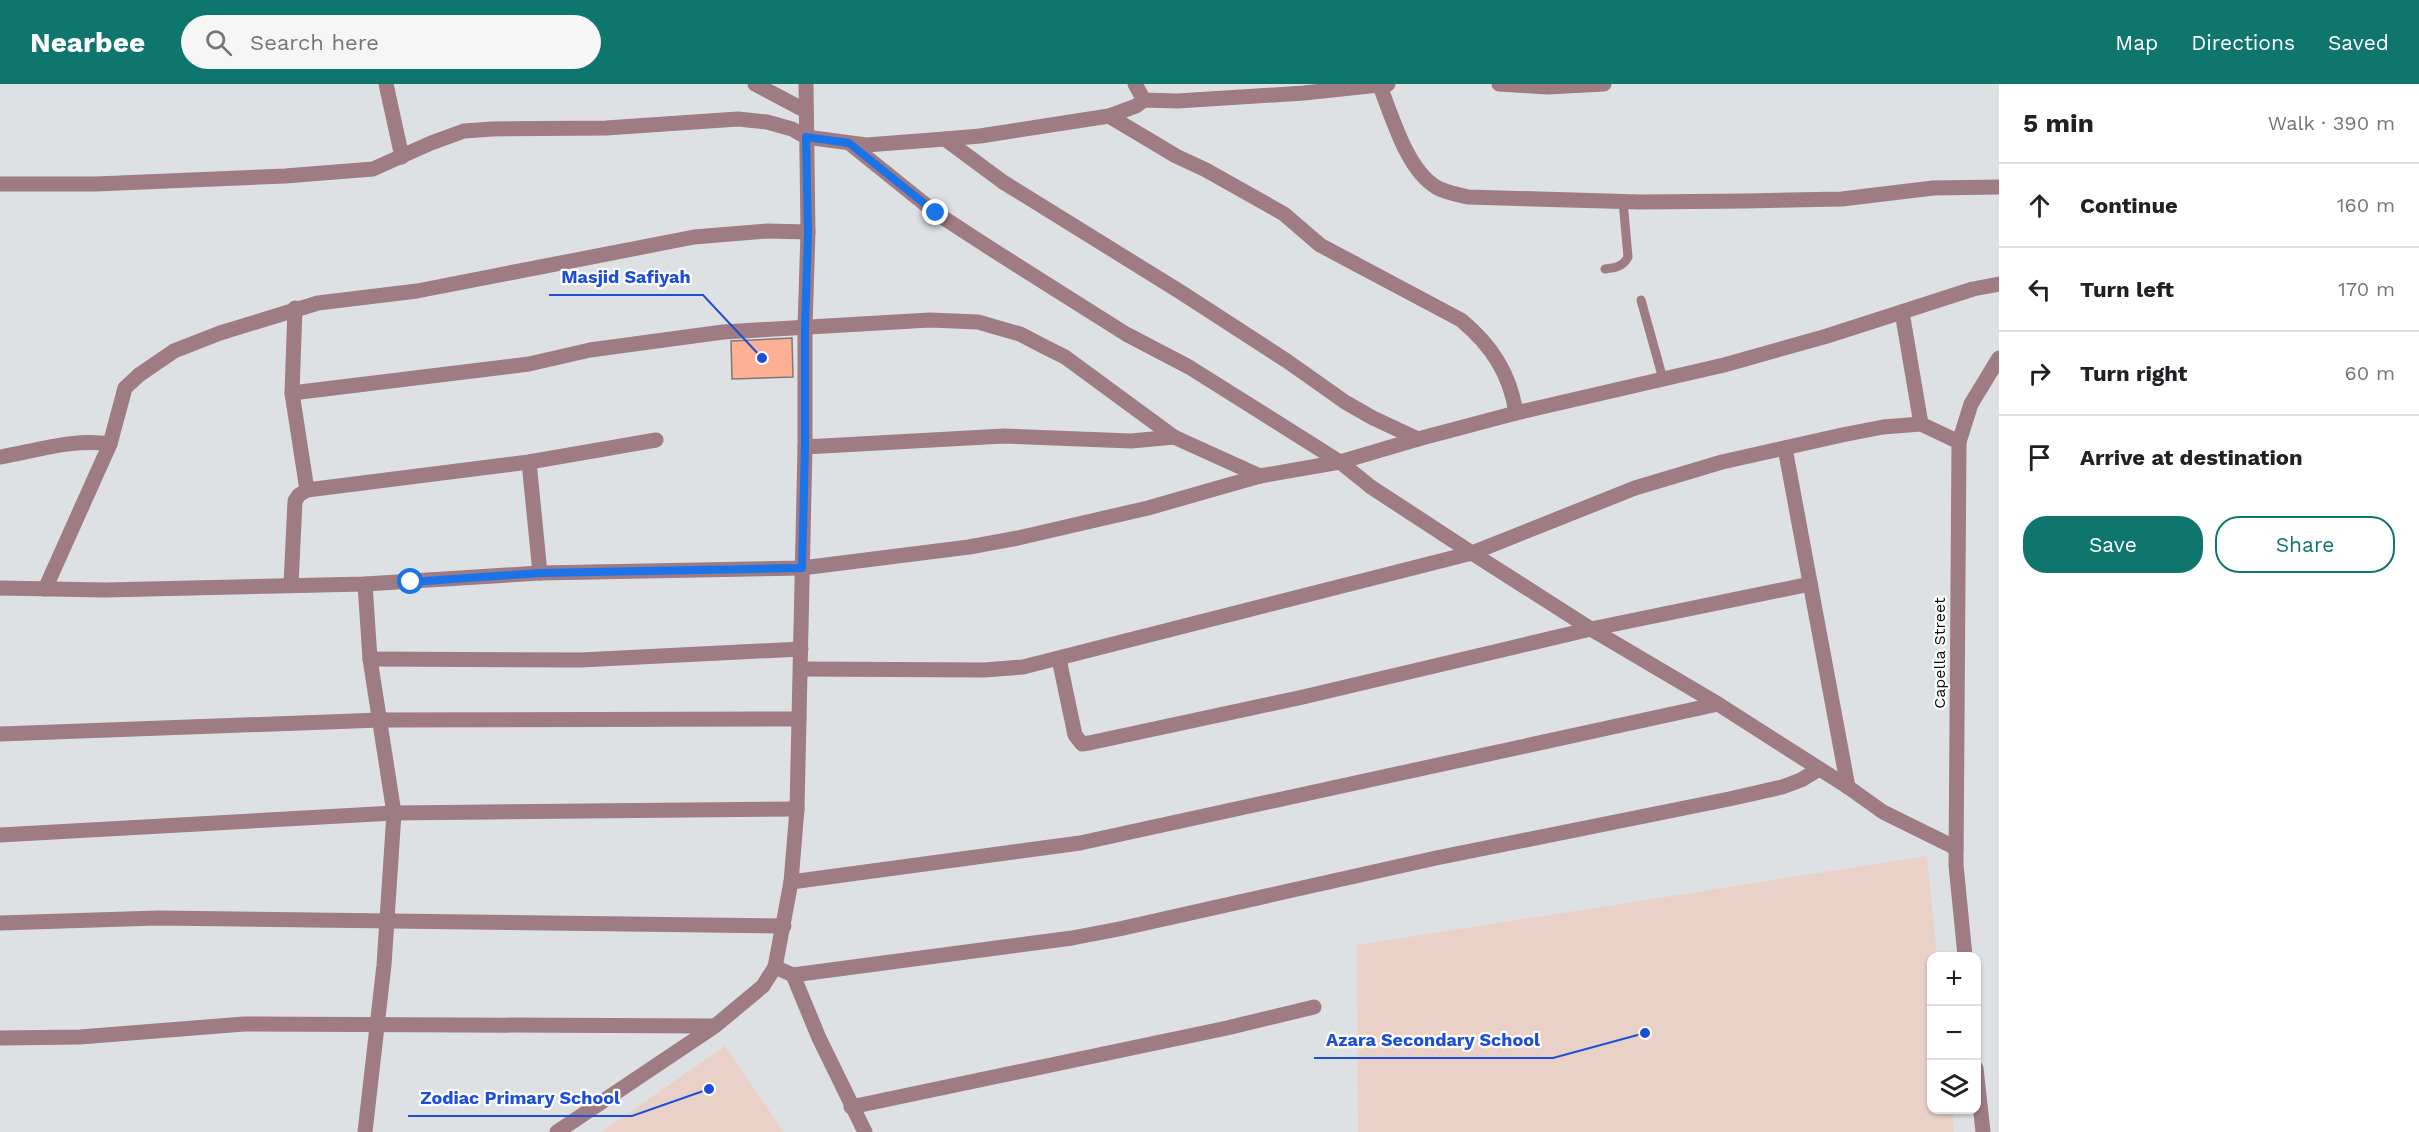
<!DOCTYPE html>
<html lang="en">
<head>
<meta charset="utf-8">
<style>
  :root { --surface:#fff; --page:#f6f6f6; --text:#202124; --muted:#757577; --line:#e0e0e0; --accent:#0f766e }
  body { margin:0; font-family:"Work Sans",sans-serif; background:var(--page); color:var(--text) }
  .controls { position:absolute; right:18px; bottom:18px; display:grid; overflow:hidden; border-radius:12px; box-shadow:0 2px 4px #0004 }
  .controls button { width:54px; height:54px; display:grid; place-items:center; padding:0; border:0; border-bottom:2px solid var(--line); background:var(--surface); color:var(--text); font:30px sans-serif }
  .stop { position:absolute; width:18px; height:18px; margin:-14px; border:4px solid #1a73e8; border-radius:50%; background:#fff }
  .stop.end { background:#1a73e8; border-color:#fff; box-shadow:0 2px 6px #0008 }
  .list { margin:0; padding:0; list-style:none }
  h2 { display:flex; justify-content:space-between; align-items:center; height:78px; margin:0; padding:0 24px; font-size:26px }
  h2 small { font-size:20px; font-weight:400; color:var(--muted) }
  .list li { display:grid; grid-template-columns:39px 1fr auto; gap:18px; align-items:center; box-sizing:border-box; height:84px; padding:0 24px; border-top:2px solid var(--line) }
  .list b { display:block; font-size:22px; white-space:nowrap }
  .list em { font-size:20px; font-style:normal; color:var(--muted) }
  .actions { display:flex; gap:12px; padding:18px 24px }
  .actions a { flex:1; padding:14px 0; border:2px solid var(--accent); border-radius:24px; text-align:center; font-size:21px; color:var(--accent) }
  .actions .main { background:var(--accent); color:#fff }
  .icon { flex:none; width:33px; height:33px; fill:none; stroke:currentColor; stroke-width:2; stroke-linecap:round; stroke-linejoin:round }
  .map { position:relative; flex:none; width:1999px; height:1048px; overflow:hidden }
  header { display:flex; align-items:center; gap:36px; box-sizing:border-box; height:84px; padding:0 30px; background:var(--accent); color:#fff }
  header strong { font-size:28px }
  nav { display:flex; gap:33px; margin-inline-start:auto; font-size:21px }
  .search { width:420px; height:54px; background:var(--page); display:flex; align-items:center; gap:15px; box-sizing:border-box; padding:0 21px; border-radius:33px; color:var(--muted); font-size:22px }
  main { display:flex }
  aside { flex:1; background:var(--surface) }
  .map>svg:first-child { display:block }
  .education { fill:#e9d1c8 }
  .building { fill:#feb094; stroke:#7d7977; stroke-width:1.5 }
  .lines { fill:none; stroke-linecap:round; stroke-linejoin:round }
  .service { stroke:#9f7b83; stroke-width:9 }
  .minor { stroke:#9f7b83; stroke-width:15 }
  .tertiary { stroke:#9f7b83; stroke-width:15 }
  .route { stroke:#1a73e8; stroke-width:8 }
  .labels { text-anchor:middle; stroke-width:4.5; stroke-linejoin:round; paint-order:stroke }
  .street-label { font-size:16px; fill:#0b0c0d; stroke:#fff }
  .leader { fill:none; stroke:#1d4ed8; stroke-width:2 }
  .callout-dot { fill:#1d4ed8; stroke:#fff; stroke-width:2 }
  .callout-label { font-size:18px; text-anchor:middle; font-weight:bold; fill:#1d4ed8; stroke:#fff; stroke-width:4.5; stroke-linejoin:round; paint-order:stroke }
</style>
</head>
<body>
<header>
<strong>Nearbee</strong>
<div class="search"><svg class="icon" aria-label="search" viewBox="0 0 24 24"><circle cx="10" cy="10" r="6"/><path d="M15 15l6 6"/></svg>Search here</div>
<nav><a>Map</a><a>Directions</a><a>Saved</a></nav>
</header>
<main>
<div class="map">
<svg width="1999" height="1048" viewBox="0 0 1999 1048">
  <rect width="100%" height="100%" fill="#dee1e4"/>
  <g class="education">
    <polygon points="1927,772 1937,872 1932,872 1932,1026 1952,1026 1954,1048 1358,1048 1357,861"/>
    <polygon points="725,962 784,1048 601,1048"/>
  </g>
  <polygon class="building" points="792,254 793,293 732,295 731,257"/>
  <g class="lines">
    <g class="service">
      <path d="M1605 185C1614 184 1623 183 1628 173L1623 117"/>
      <polyline points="1641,216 1663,295"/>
    </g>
    <g class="minor">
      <polyline points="386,0 402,73"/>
      <polyline points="755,0 806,27"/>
      <polyline points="1135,0 1144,16"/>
      <path d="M1379 0C1392 31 1406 85 1436 103 1446 109 1457 110 1468 113L1640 118 1746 117 1842 115 1933 104 1999 103"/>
      <polyline points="1499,0 1547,3 1604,0"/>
      <path d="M1109 32 1176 72 1206 86 1284 130 1320 161 1461 236C1491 261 1510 289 1516 329"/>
      <polyline points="945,55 1003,98 1179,207 1287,277 1345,318 1373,334 1418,355 1516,329 1724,281 1827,252 1973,205 1999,200"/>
      <polyline points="849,59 936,129 993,166 1126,250 1189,283 1340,378 1371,403 1472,469 1591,545 1718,620 1848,703 1883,728 1956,764"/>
      <polyline points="0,100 96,100 285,92 373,85 431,59 464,47 492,45 606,44 738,35 767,38 792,45 806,53 866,61 945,55 980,52 1109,32 1136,22 1144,16 1177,17 1304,9 1388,0"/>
      <polyline points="295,224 292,309 307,406"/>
      <polyline points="1902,228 1921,340"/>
      <polyline points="292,309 529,280 590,266 723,248 930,236 978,238 1020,250 1043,262 1065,273 1174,353 1260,392"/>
      <polyline points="805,363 1004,352 1131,357 1174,353"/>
      <polyline points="1785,364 1848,703"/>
      <path d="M0 373C35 367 75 354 110 360"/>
      <polyline points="529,378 540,489"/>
      <polyline points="291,501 295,417 299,411 307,406 529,378 656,356"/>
      <polyline points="0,504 105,506 365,500 540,489 802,484 969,463 1018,454 1148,424 1260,392 1340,378 1418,355"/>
      <polyline points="45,505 110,360 125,304 139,291 174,267 220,249 318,219 417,207 694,153 767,147 808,148"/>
      <polyline points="370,575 581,576 801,565"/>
      <polyline points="1059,575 1075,651 1082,660 1089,659 1303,613 1591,545 1810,500"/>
      <polyline points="801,585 984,586 1023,583 1472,469 1635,404 1722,378 1842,351 1883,343 1921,340 1959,358"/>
      <polyline points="0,650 380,636 799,635"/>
      <polyline points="0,751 394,729 797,725"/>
      <polyline points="791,798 1080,759 1718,620"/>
      <polyline points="0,839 158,834 784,842"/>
      <polyline points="775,883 793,891 1072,854 1119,845 1436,774 1729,715 1782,703 1801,696 1819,685"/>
      <polyline points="793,891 819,954 865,1048"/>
      <polyline points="0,954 80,953 244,940 714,942"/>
      <polyline points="851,1023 1227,944 1314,923"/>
      <polyline points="365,1048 384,881 394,729 370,575 365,500"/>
      <polyline points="557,1048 715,942 763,902 775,883 791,798 797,725 805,363 805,243 808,148 806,0"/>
    </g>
    <g class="tertiary">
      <polyline points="1965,872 1956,781 1959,358 1971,320 1999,274"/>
      <polyline points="1976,984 1983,1048"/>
    </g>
  </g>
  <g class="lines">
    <polyline class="route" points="411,498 540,489 802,484 805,363 805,243 808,148 806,53 849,59 936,129"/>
  </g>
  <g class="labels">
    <g class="street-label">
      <text transform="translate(1939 569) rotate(-90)" y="6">Capella Street</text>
    </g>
  </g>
  <path class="leader" d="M762 274L703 211H549M1645 949L1553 974H1314M709 1005L632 1032H408"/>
  <g class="callout-dot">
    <circle cx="762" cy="274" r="6"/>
    <circle cx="1645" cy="949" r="6"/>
    <circle cx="709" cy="1005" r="6"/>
  </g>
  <g class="callout-label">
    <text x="626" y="199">Masjid Safiyah</text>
    <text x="1433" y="962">Azara Secondary School</text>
    <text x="520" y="1020">Zodiac Primary School</text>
  </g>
</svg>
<div class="controls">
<button>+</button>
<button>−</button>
<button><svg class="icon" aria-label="layers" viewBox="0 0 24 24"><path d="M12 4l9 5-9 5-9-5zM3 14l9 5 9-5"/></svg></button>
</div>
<div class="stop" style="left:411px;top:498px"></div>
<div class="stop end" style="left:936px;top:129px"></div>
</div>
<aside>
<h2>5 min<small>Walk · 390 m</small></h2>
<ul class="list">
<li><svg class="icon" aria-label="ahead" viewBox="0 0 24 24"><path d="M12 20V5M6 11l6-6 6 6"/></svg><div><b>Continue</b></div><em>160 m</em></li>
<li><svg class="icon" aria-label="left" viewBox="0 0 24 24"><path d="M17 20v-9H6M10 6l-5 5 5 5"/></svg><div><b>Turn left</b></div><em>170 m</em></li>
<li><svg class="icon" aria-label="right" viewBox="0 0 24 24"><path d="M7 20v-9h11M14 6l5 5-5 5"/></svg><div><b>Turn right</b></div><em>60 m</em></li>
<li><svg class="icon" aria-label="arrive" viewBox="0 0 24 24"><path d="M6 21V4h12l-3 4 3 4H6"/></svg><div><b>Arrive at destination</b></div></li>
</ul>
<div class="actions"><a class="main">Save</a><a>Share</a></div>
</aside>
</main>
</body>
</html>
